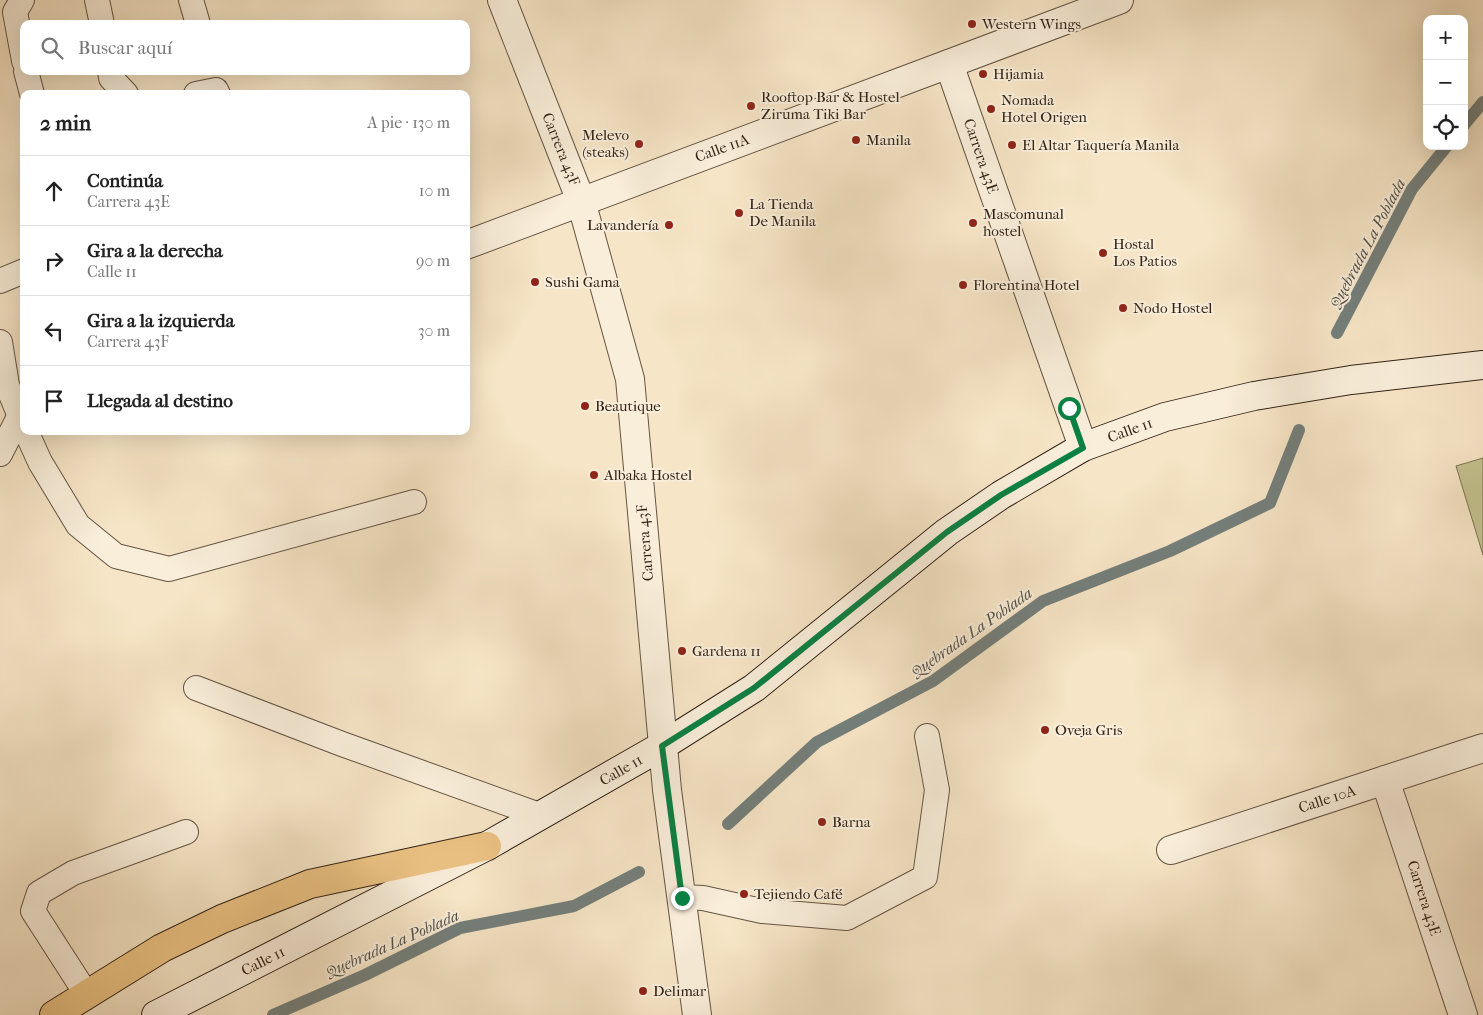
<!DOCTYPE html>
<html lang="es">
<head>
<meta charset="utf-8">
<style>
  :root { --surface:#fff; --page:#f6f6f6; --text:#222; --muted:#767676; --line:#e0e0e0 }
  body { margin:0; font-family:"IM FELL French Canon",serif; background:var(--page); color:var(--text) }
  .controls { position:absolute; right:15px; top:15px; display:grid; overflow:hidden; border-radius:10px; box-shadow:0 5px 20px #0002 }
  .controls button { width:45px; height:45px; display:grid; place-items:center; padding:0; border:0; border-bottom:1px solid var(--line); background:var(--surface); color:var(--text); font:25px sans-serif }
  .stop { position:absolute; width:15px; height:15px; margin:-11px; border:4px solid #0b8043; border-radius:50%; background:#fff }
  .stop.end { background:#0b8043; border-color:#fff; box-shadow:0 1px 5px #0008 }
  .list { margin:0; padding:0; list-style:none }
  h2 { display:flex; justify-content:space-between; align-items:center; height:65px; margin:0; padding:0 20px; font-size:21px }
  h2 small { font-size:16px; font-weight:400; color:var(--muted) }
  .list li { display:grid; grid-template-columns:32px 1fr auto; gap:15px; align-items:center; box-sizing:border-box; height:70px; padding:0 20px; border-top:1px solid var(--line) }
  .list b { display:block; font-size:19px; white-space:nowrap }
  .list p { margin:0; font-size:16px; white-space:nowrap; color:var(--muted) }
  .list em { font-size:16px; font-style:normal; color:var(--muted) }
  .icon { flex:none; width:28px; height:28px; fill:none; stroke:currentColor; stroke-width:2; stroke-linecap:round; stroke-linejoin:round }
  .map { position:relative; flex:none; width:1483px; height:1015px; overflow:hidden }
  .search { position:absolute; background:var(--surface); box-shadow:0 5px 20px #0002; left:20px; top:20px; width:450px; height:55px; display:flex; align-items:center; gap:12px; box-sizing:border-box; padding:0 18px; border-radius:10px; color:var(--muted); font-size:19px }
  .panel { position:absolute; background:var(--surface); box-shadow:0 5px 20px #0002; left:20px; top:90px; width:450px; height:345px; border-radius:10px }
  .map>svg:first-child { display:block }
  .green { fill:#c4c290; stroke:#7c7254 }
  .lines { fill:none; stroke-linecap:round; stroke-linejoin:round }
  .stream { stroke:#747f7b; stroke-width:12 }
  .service-casing { stroke:#645443; stroke-width:26 }
  .minor-casing { stroke:#645443; stroke-width:30 }
  .secondary-casing { stroke:#332317; stroke-width:30 }
  .primary-casing { stroke:#332317; stroke-width:30 }
  .service { stroke:#f9eeda; stroke-width:24 }
  .minor { stroke:#f9eeda; stroke-width:28 }
  .secondary { stroke:#f9eeda; stroke-width:28 }
  .primary { stroke:#ebc283; stroke-width:28 }
  .route { stroke:#0b8043; stroke-width:6 }
  .poi-dot { fill:#8f2418; stroke:#f9eeda; stroke-width:2 }
  .labels { text-anchor:middle; stroke-width:4; stroke-linejoin:round; paint-order:stroke }
  .poi-label { font-size:15px; fill:#332317; stroke:#f9eeda; text-anchor:start }
  .street-label { font-size:15px; fill:#332317; stroke:#f9eeda }
  .water-label { font-size:16px; font-style:italic; fill:#545149; stroke:#f9eeda }
</style>
</head>
<body>
<div class="map">
<svg width="1483" height="1015" viewBox="0 0 1483 1015">
  <rect width="100%" height="100%" fill="#f6e5c6"/>
  <filter id="stains"><feTurbulence type="fractalNoise" baseFrequency=".004" numOctaves="4"/><feColorMatrix values="0 0 0 0 .2 0 0 0 0 .09 0 0 0 0 .02 0 0 0 .5 -.17"/></filter>
  <radialGradient id="worn" r=".72"><stop offset=".6" stop-color="#630" stop-opacity="0"/><stop offset="1" stop-color="#630" stop-opacity=".3"/></radialGradient>
  <polygon class="green" points="1483,458 1483,555 1456,466"/>
  <g class="lines">
    <g class="stream">
      <polyline points="1464,125 1483,102"/>
      <polyline points="1337,333 1412,189 1447,146"/>
      <polyline points="728,824 817,742 933,681 1043,601 1170,551 1270,503 1299,430"/>
      <polyline points="273,1015 365,975 460,928 574,906 639,872"/>
    </g>
    <g class="service-casing">
      <g id="service">
        <polyline points="22,0 15,12 24,61"/>
        <polyline points="97,0 102,24"/>
        <polyline points="191,0 198,24"/>
        <polyline points="26,71 32,94"/>
        <polyline points="110,71 111,78 126,94"/>
        <polyline points="196,94 216,90 218,94"/>
        <polyline points="0,281 24,271"/>
        <polyline points="0,342 7,385 24,426"/>
        <polyline points="26,431 40,462 78,525 116,556 169,569 414,502"/>
        <polyline points="0,454 19,417"/>
        <polyline points="196,688 342,744 542,816"/>
        <polyline points="682,897 703,898 762,911 847,918 925,877 937,790 927,736"/>
        <polyline points="87,995 33,911 39,893 73,873 186,832"/>
      </g>
    </g>
    <g class="minor-casing">
      <g id="minor">
        <polyline points="502,0 581,201 630,379 667,790 697,1015"/>
        <polyline points="949,64 1083,447"/>
        <polyline points="466,245 1119,0"/>
        <polyline points="1385,780 1463,1015"/>
        <polyline points="1171,850 1483,748"/>
      </g>
    </g>
    <g class="secondary-casing">
      <polyline id="secondary" points="156,1015 487,846 662,746 754,688 947,532 1001,495 1083,447 1165,417 1254,396 1351,380 1483,365"/>
    </g>
    <g class="primary-casing">
      <polyline id="primary" points="54,1015 162,948 222,919 310,884 487,846"/>
    </g>
    <use href="#service" class="service"/>
    <use href="#minor" class="minor"/>
    <use href="#secondary" class="secondary"/>
    <use href="#primary" class="primary"/>
  </g>
  <g class="lines">
    <polyline class="route" points="682,898 662,746 754,688 947,532 1001,495 1083,448 1069,408"/>
  </g>
  <g class="poi-dot">
    <circle cx="972" cy="24" r="5"/>
    <circle cx="983" cy="74" r="5"/>
    <circle cx="751" cy="106" r="5"/>
    <circle cx="991" cy="109" r="5"/>
    <circle cx="856" cy="140" r="5"/>
    <circle cx="639" cy="144" r="5"/>
    <circle cx="1012" cy="145" r="5"/>
    <circle cx="739" cy="213" r="5"/>
    <circle cx="973" cy="223" r="5"/>
    <circle cx="669" cy="225" r="5"/>
    <circle cx="1103" cy="253" r="5"/>
    <circle cx="535" cy="282" r="5"/>
    <circle cx="963" cy="285" r="5"/>
    <circle cx="1123" cy="308" r="5"/>
    <circle cx="585" cy="406" r="5"/>
    <circle cx="594" cy="475" r="5"/>
    <circle cx="682" cy="651" r="5"/>
    <circle cx="1045" cy="730" r="5"/>
    <circle cx="822" cy="822" r="5"/>
    <circle cx="744" cy="894" r="5"/>
    <circle cx="643" cy="991" r="5"/>
  </g>
  <g class="labels">
    <g class="poi-label">
      <text x="982" y="29">Western Wings</text>
      <text x="993" y="79">Hijamia</text>
      <text x="761" y="102">Rooftop Bar &amp; Hostel<tspan x="761" dy="17">Ziruma Tiki Bar</tspan></text>
      <text x="1001" y="105">Nomada<tspan x="1001" dy="17">Hotel Origen</tspan></text>
      <text x="629" y="140" text-anchor="end">Melevo<tspan x="629" dy="17">(steaks)</tspan></text>
      <text x="866" y="145">Manila</text>
      <text x="1022" y="150">El Altar Taquería Manila</text>
      <text x="749" y="209">La Tienda<tspan x="749" dy="17">De Manila</tspan></text>
      <text x="983" y="219">Mascomunal<tspan x="983" dy="17">hostel</tspan></text>
      <text x="659" y="230" text-anchor="end">Lavandería</text>
      <text x="1113" y="249">Hostal<tspan x="1113" dy="17">Los Patios</tspan></text>
      <text x="545" y="287">Sushi Gama</text>
      <text x="973" y="290">Florentina Hotel</text>
      <text x="1133" y="313">Nodo Hostel</text>
      <text x="595" y="411">Beautique</text>
      <text x="604" y="480">Albaka Hostel</text>
      <text x="692" y="656">Gardena 11</text>
      <text x="1055" y="735">Oveja Gris</text>
      <text x="832" y="827">Barna</text>
      <text x="754" y="899">Tejiendo Café</text>
      <text x="653" y="996">Delimar</text>
    </g>
    <g class="street-label">
      <text transform="translate(722 148) rotate(-20)" y="5">Calle 11A</text>
      <text transform="translate(561 149) rotate(68)" y="5">Carrera 43F</text>
      <text transform="translate(981 156) rotate(71)" y="5">Carrera 43E</text>
      <text transform="translate(1130 430) rotate(-20)" y="5">Calle 11</text>
      <text transform="translate(645 543) rotate(-95)" y="5">Carrera 43F</text>
      <text transform="translate(621 770) rotate(-30)" y="5">Calle 11</text>
      <text transform="translate(1327 799) rotate(-18)" y="5">Calle 10A</text>
      <text transform="translate(1424 898) rotate(72)" y="5">Carrera 43E</text>
      <text transform="translate(263 961) rotate(-27)" y="5">Calle 11</text>
    </g>
    <g class="water-label">
      <text transform="translate(1367 243) rotate(-62)" y="6">Quebrada La Poblada</text>
      <text transform="translate(971 632) rotate(-35)" y="6">Quebrada La Poblada</text>
      <text transform="translate(392 943) rotate(-24)" y="6">Quebrada La Poblada</text>
    </g>
  </g>
  <rect width="100%" height="100%" filter="url(#stains)"/>
  <rect width="100%" height="100%" fill="url(#worn)"/>
</svg>
<div class="controls">
<button>+</button>
<button>−</button>
<button><svg class="icon" aria-label="locate" viewBox="0 0 24 24"><circle cx="12" cy="12" r="6"/><path d="M12 2v4M12 18v4M2 12h4M18 12h4"/></svg></button>
</div>
<div class="stop" style="left:1069px;top:408px"></div>
<div class="stop end" style="left:682px;top:898px"></div>
<div class="search"><svg class="icon" aria-label="search" viewBox="0 0 24 24"><circle cx="10" cy="10" r="6"/><path d="M15 15l6 6"/></svg>Buscar aquí</div>
<section class="panel">
<h2>2 min<small>A pie · 130 m</small></h2>
<ul class="list">
<li><svg class="icon" aria-label="ahead" viewBox="0 0 24 24"><path d="M12 20V5M6 11l6-6 6 6"/></svg><div><b>Continúa</b><p>Carrera 43E</p></div><em>10 m</em></li>
<li><svg class="icon" aria-label="right" viewBox="0 0 24 24"><path d="M7 20v-9h11M14 6l5 5-5 5"/></svg><div><b>Gira a la derecha</b><p>Calle 11</p></div><em>90 m</em></li>
<li><svg class="icon" aria-label="left" viewBox="0 0 24 24"><path d="M17 20v-9H6M10 6l-5 5 5 5"/></svg><div><b>Gira a la izquierda</b><p>Carrera 43F</p></div><em>30 m</em></li>
<li><svg class="icon" aria-label="arrive" viewBox="0 0 24 24"><path d="M6 21V4h12l-3 4 3 4H6"/></svg><div><b>Llegada al destino</b></div></li>
</ul>
</section>
</div>
</body>
</html>
